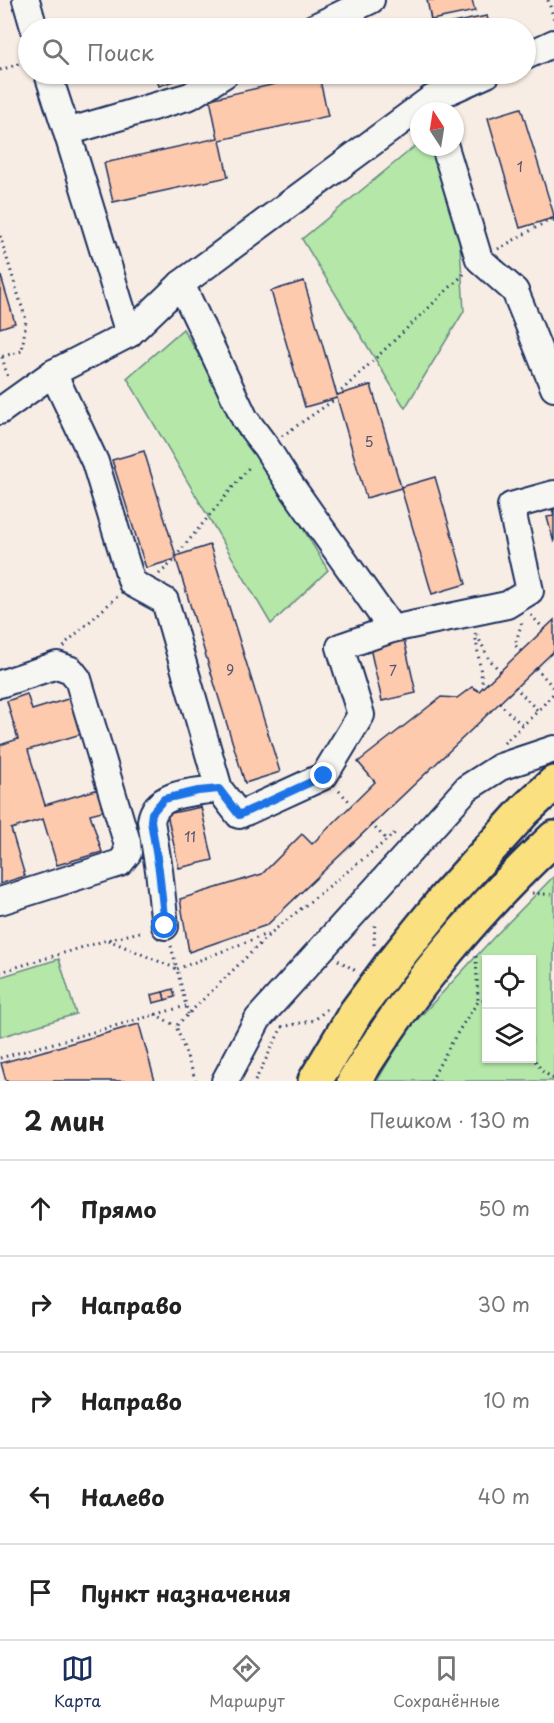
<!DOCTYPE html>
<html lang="ru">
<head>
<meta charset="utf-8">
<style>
  :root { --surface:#fff; --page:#f2f2f2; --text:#222; --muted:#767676; --line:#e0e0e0; --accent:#1b2f5e }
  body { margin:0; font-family:"Playpen Sans",sans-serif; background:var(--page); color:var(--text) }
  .controls { position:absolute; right:18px; bottom:18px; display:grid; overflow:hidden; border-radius:0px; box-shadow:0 2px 4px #0004 }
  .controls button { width:54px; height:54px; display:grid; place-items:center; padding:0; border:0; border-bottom:2px solid var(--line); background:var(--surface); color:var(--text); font:30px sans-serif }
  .compass { position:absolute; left:410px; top:102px; width:54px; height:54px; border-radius:50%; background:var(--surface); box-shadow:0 2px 4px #0004; rotate:348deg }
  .stop { position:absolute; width:18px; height:18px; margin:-14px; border:4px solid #1a73e8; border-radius:50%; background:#fff }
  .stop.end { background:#1a73e8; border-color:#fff; box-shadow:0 2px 6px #0008 }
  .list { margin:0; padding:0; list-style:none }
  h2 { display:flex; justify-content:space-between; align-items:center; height:78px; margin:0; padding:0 24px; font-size:26px }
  h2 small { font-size:20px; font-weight:400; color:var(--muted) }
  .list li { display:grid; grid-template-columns:39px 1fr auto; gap:18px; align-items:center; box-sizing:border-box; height:96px; padding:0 24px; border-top:2px solid var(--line) }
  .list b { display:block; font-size:22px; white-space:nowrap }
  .list em { font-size:20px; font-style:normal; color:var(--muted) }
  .icon { flex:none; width:33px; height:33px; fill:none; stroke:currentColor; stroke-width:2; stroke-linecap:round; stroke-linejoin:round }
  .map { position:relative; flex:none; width:554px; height:1081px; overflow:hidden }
  .search { position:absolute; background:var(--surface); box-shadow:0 2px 4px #0004; left:18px; right:18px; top:18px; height:66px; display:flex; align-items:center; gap:15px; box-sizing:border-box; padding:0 21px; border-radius:33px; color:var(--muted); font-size:22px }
  .sheet { height:558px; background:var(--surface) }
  nav { display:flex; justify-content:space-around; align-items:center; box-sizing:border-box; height:84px; border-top:2px solid var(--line); background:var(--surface); font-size:16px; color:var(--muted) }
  nav a { display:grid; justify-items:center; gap:3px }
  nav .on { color:var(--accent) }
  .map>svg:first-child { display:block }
  .green { fill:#b4e7a8; stroke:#688b83; stroke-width:1.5; fill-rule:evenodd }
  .building { fill:#fdcaae; stroke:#1b2f5e; stroke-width:1.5 }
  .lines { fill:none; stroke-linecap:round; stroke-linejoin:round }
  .minor-casing { stroke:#1b2f5e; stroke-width:30 }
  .major-casing { stroke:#1b2f5e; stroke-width:38 }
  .path { stroke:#1b2f5e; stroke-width:3; stroke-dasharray:1.5 4.5; stroke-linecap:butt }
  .minor { stroke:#f6f6f2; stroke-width:26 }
  .major { stroke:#fbe080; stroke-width:33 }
  .route { stroke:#1a73e8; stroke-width:8 }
  .labels { text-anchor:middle; stroke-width:6; stroke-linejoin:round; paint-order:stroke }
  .number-label { font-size:14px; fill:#545672 }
</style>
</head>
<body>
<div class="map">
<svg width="554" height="1081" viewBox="0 0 554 1081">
  <rect width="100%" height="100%" fill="#f7ede4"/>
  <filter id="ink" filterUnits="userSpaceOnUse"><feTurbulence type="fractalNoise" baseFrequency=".0167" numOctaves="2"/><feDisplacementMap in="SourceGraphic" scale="12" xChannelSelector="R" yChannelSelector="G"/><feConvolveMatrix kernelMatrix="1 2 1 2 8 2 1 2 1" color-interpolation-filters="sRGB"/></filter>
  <g filter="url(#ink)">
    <g class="green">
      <polygon points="419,143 419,147 433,147 459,229 464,311 405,408 302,239"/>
      <polygon points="183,329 328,570 271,624 127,378"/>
      <path d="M554 876V1081H377L405 1033 494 937ZM486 960H532V1058H486Z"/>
      <polygon points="59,959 76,1014 0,1037 0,977"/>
    </g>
    <g class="building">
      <polygon points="427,0 472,0 475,11 431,20"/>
      <polygon points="487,16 490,28 443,28 442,25"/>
      <polygon points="431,20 433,28 390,28"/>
      <polygon points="155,74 187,74 188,76 159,86"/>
      <polygon points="319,74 331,74 319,76 328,116 220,140 228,177 113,202 104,163 218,138 210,99"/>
      <polygon points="521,108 554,215 554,222 553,218 520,228 488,118"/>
      <polygon points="0,273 15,323 0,328"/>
      <polygon points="304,281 337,395 371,385 401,487 435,477 466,584 432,594 401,488 366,498 337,398 305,407 271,291"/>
      <polygon points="144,451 176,556 210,545 280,772 245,783 176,559 146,568 112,460"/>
      <polygon points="554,500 554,543 547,517 554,516 550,501"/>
      <polygon points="554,620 554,651 267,925 189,952 180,899 262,874 302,834 312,844 375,782 358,762 441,697 457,698 472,687 479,691"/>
      <polygon points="404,640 416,693 382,701 370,648"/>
      <polygon points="27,694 32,710 71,698 81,734 28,750 45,805 99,789 106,810 90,814 102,852 57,865 43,819 11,829 25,876 0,884 0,745 18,739 7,701"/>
      <polygon points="201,807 213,860 179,868 167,814"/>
      <polygon points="173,989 175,997 165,1000 163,992"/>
      <polygon points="163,992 165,1000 153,1003 151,995"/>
      <polygon points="139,1024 155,1081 6,1081 1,1063"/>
    </g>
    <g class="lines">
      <g class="minor-casing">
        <g id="minor">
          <polyline points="26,0 34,28"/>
          <polyline points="313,28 371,0"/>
          <polyline points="526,56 554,43"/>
          <polyline points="48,74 67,132"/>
          <polyline points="487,74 431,99 181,284 129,334 53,373 95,462 132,583 165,601 219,789 239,815 324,776 361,715 340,647 392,629 507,605 530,591 511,506 554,494"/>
          <polyline points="445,147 479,259 515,291 554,388"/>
          <polyline points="181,284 245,419 266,447 287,480 392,629"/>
          <polyline points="129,334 67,132 190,96 225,74"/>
          <polyline points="0,411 53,373"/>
          <polyline points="0,684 57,665 71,670 78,679 127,842 128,853 120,863 0,901"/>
          <path d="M165 926 159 870 151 821C155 792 194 792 219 789"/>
          <polyline points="225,1081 258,1019 467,788 500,767 554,749"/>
        </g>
      </g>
      <g class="major-casing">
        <g id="major">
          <polyline points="315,1081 356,1012 390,966 446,897 525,810 554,783"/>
          <path d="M354 1081C411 988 475 912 554 838"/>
        </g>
      </g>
      <g class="path">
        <polyline points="548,0 554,19"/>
        <polyline points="0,70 28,61"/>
        <polyline points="553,216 554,215"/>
        <polyline points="0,236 26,320 22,351 0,357"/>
        <polyline points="498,249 553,218"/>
        <polyline points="2,357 8,378"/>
        <polyline points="337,395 464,274"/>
        <polyline points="282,436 337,398"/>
        <polyline points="159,574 176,559 176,556 251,465"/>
        <polyline points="531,615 544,629"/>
        <polyline points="475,633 483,687"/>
        <polyline points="477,635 489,659 500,671"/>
        <polyline points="64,647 67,642 118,596"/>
        <polyline points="521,651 515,645 522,622"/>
        <polyline points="536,668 554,688"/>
        <polyline points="515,687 538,711 554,693"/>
        <polyline points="499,703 523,726"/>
        <polyline points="504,743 538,711"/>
        <polyline points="339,791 352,804"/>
        <polyline points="371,824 384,837 388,839 397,831"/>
        <polyline points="532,893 554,895"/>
        <polyline points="108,940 177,969 188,1014"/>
        <polyline points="374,945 375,921"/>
        <polyline points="171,946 177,969 272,932 388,839"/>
        <polyline points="476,956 478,1002"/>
        <polyline points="338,960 356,971"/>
        <polyline points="0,972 107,940 144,931"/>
        <polyline points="155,1014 176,1026"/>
        <polyline points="282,1027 315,1020 329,1007"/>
        <polyline points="532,1056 542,1071 554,1079"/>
        <polyline points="0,1058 186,1006"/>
        <polyline points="196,1081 176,1026 271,933"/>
        <polyline points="255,1081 284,1023"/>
        <path d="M431 1081C445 1053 460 1027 478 1002L486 1000"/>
      </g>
      <use href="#minor" class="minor"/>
      <use href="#major" class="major"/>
    </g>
  </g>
  <g class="lines" filter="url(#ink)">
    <polyline class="route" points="165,926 159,870 151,821 152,813 164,799 198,791 219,789 239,815 324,776"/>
  </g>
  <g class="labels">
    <g class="number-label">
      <text x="520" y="172">1</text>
      <text x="369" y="447">5</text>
      <text x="230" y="675">9</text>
      <text x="393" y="676">7</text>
      <text x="190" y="842">11</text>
    </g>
  </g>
</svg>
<div class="controls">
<button><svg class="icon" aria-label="locate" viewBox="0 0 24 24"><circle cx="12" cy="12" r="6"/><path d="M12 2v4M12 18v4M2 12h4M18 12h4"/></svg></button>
<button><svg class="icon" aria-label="layers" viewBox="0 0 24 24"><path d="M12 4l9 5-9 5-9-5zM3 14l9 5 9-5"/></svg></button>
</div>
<svg class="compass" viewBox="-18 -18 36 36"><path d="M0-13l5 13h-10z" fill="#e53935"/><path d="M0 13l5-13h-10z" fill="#767676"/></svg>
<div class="stop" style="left:165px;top:926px"></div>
<div class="stop end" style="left:324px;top:776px"></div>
<div class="search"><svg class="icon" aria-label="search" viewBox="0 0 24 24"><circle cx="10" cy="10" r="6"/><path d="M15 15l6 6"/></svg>Поиск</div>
</div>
<section class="sheet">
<h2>2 мин<small>Пешком · 130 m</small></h2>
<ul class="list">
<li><svg class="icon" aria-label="ahead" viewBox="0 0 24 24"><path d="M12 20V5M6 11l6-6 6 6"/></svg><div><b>Прямо</b></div><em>50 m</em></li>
<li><svg class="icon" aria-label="right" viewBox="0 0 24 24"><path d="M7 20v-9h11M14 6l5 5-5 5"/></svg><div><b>Направо</b></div><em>30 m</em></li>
<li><svg class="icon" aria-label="right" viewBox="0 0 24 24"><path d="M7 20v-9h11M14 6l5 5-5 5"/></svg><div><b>Направо</b></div><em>10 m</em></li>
<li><svg class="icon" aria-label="left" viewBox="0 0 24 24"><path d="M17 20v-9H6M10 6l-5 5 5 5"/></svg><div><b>Налево</b></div><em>40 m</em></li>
<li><svg class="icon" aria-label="arrive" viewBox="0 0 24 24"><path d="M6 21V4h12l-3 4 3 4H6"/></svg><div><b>Пункт назначения</b></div></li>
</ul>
</section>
<nav>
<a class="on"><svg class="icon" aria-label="map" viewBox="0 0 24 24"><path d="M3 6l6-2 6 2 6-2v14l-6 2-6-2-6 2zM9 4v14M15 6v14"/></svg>Карта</a>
<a><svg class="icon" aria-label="directions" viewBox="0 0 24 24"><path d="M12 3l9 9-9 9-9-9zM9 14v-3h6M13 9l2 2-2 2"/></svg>Маршрут</a>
<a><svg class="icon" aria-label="saved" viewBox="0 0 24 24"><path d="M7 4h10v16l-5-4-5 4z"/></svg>Сохранённые</a>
</nav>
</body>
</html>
